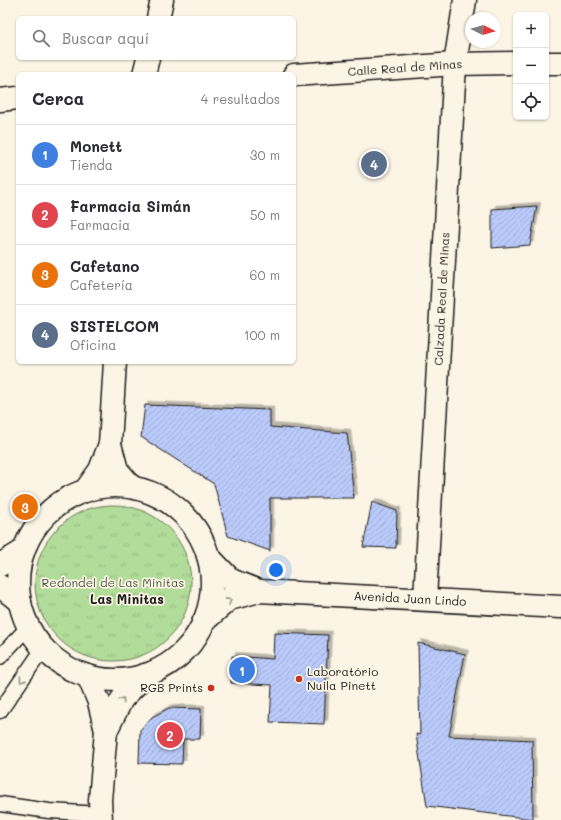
<!DOCTYPE html>
<html lang="es">
<head>
<meta charset="utf-8">
<style>
  :root { --surface:#fff; --page:#f2f2f3; --text:#2b2b33; --muted:#7c7c81; --line:#e1e1e2; --accent:#db2777 }
  body { margin:0; font-family:Mali,sans-serif; background:var(--page); color:var(--text) }
  .controls { position:absolute; right:12px; top:12px; display:grid; overflow:hidden; border-radius:6px; box-shadow:0 1px 3px #0004 }
  .controls button { width:36px; height:36px; display:grid; place-items:center; padding:0; border:0; border-bottom:1px solid var(--line); background:var(--surface); color:var(--text); font:20px sans-serif }
  .compass { position:absolute; left:465px; top:12px; width:36px; height:36px; border-radius:50%; background:var(--surface); box-shadow:0 1px 3px #0004; rotate:96deg }
  .you { position:absolute; left:276px; top:570px; width:14px; height:14px; margin:-10px; border:3px solid #fff; border-radius:50%; background:#1a73e8; box-shadow:0 0 0 6px #1a73e833 }
  .badge { display:grid; place-items:center; width:26px; height:26px; border-radius:50%; background:var(--accent); color:#fff; font-size:13px; font-weight:700 }
  .pin { position:absolute; translate:-50% -50%; border:2px solid #fff; box-shadow:0 1px 4px #0006 }
  .list { margin:0; padding:0; list-style:none }
  h2 { display:flex; justify-content:space-between; align-items:center; height:52px; margin:0; padding:0 16px; font-size:17px }
  h2 small { font-size:13px; font-weight:400; color:var(--muted) }
  .list li { display:grid; grid-template-columns:26px 1fr auto; gap:12px; align-items:center; box-sizing:border-box; height:60px; padding:0 16px; border-top:1px solid var(--line) }
  .list b { display:block; font-size:15px; white-space:nowrap }
  .list p { margin:0; font-size:13px; white-space:nowrap; color:var(--muted) }
  .list em { font-size:13px; font-style:normal; color:var(--muted) }
  .icon { flex:none; width:22px; height:22px; fill:none; stroke:currentColor; stroke-width:2; stroke-linecap:round; stroke-linejoin:round }
  .map { position:relative; flex:none; width:561px; height:820px; overflow:hidden }
  .search { position:absolute; background:var(--surface); box-shadow:0 1px 3px #0004; left:16px; top:16px; width:280px; height:44px; display:flex; align-items:center; gap:10px; box-sizing:border-box; padding:0 14px; border-radius:6px; color:var(--muted); font-size:15px }
  .panel { position:absolute; background:var(--surface); box-shadow:0 1px 3px #0004; left:16px; top:72px; width:280px; height:292px; border-radius:6px }
  .map>svg:first-child { display:block }
  .park { fill:url(#park-tufts); stroke:#677c5a }
  .building { fill:url(#building-hatch); stroke:#1c1c1c; filter:url(#shadow) }
  .lines { fill:none; stroke-linecap:round; stroke-linejoin:round }
  .lane-casing { stroke:#1c1c1c; stroke-width:17 }
  .street-casing { stroke:#1c1c1c; stroke-width:25 }
  .secondary-casing { stroke:#1c1c1c; stroke-width:25 }
  .lane { stroke:#fcf5e5; stroke-width:14 }
  .street { stroke:#fcf5e5; stroke-width:22 }
  .secondary { stroke:#fcf5e5; stroke-width:22 }
  .oneway { stroke:#97938b }
  .poi-dot { fill:#c8321e; stroke:#fcf5e5; stroke-width:1.5 }
  .labels { text-anchor:middle; stroke-width:3.5; stroke-linejoin:round; paint-order:stroke }
  .street-label { font-size:12px; fill:#1c1c1c; stroke:#fcf5e5 }
  .park-label { font-size:12px; fill:#495642; stroke:#fcf5e5 }
  .poi-label { font-size:12px; fill:#1c1c1c; stroke:#fcf5e5; text-anchor:start }
  .neighbourhood-label { font-size:13px; font-weight:bold; fill:#1c1c1c; stroke:#fcf5e5 }
</style>
</head>
<body>
<div class="map">
<svg width="561" height="820" viewBox="0 0 561 820">
  <defs>
    <pattern id="park-tufts" width="24" height="20" patternUnits="userSpaceOnUse"><rect width="24" height="20" fill="#b2dc99"/><path d="M3 7l-1-3M5 7V3M7 7l1-3M15 17l-1-3M17 17v-4M19 17l1-3" fill="none" stroke="#98bc83"/></pattern>
    <pattern id="building-hatch" width="6" height="6" patternUnits="userSpaceOnUse"><rect width="6" height="6" fill="#bacafa"/><path d="M-1 1l2-2M0 6l6-6M5 7l2-2" fill="none" stroke="#9fadd6"/></pattern>
    <filter id="shadow"><feDropShadow dx="3.5" dy="-3.5" stdDeviation="0" flood-color="#0004"/></filter>
  </defs>
  <rect width="100%" height="100%" fill="#fcf5e5"/>
  <filter id="ink" filterUnits="userSpaceOnUse"><feTurbulence type="fractalNoise" baseFrequency=".025" numOctaves="2"/><feDisplacementMap in="SourceGraphic" scale="8" xChannelSelector="R" yChannelSelector="G"/><feConvolveMatrix kernelMatrix="1 2 1 2 8 2 1 2 1" color-interpolation-filters="sRGB"/></filter>
  <g filter="url(#ink)">
    <circle class="park" cx="113" cy="583" r="78"/>
    <g class="building">
      <polygon points="537,206 530,245 492,248 492,209"/>
      <polygon points="145,405 270,410 270,427 347,433 354,498 270,498 270,551 228,536 214,484 141,437"/>
      <polygon points="372,502 397,511 396,548 363,547"/>
      <polygon points="274,633 328,635 324,724 270,722 272,685 231,683 232,656 273,659"/>
      <polygon points="418,643 465,654 449,736 532,740 533,819 427,806 416,734 420,735"/>
      <polygon points="169,708 201,709 200,739 183,739 182,764 139,763 140,730 152,717"/>
    </g>
    <g class="lines">
      <g class="lane-casing">
        <g id="lane">
          <polyline points="0,657 28,627"/>
          <polyline points="0,711 43,649"/>
          <polyline points="0,804 49,811 101,814"/>
        </g>
      </g>
      <g class="street-casing">
        <g id="street">
          <polyline points="158,18 162,0"/>
          <polyline points="546,63 561,63"/>
          <polyline points="144,74 148,58"/>
          <polyline points="294,75 455,64 516,63"/>
          <polyline points="0,100 18,98"/>
          <polyline points="110,444 117,470 132,487"/>
          <polyline points="85,491 100,470 110,444 115,362"/>
          <polyline points="425,599 455,64 465,0"/>
        </g>
      </g>
      <g class="secondary-casing">
        <g id="secondary">
          <circle cx="115" cy="583" r="97"/>
          <polyline points="208,556 231,580 259,591"/>
          <polyline points="0,565 23,551"/>
          <polyline points="0,586 20,602"/>
          <polyline points="204,621 229,599 259,591 561,607"/>
          <polyline points="88,676 99,702 106,731 100,800 101,820"/>
          <polyline points="106,731 122,699 145,675"/>
        </g>
      </g>
      <use href="#lane" class="lane"/>
      <use href="#street" class="street"/>
      <use href="#secondary" class="secondary"/>
    </g>
    <defs><path id="oneway-chevron" d="M-2-3.5L2.5 0L-2 3.5" fill="none" stroke-width="1.6" stroke-linecap="round" stroke-linejoin="round"/></defs>
    <g class="oneway">
      <use href="#oneway-chevron" transform="translate(229 601) rotate(-29)"/>
      <use href="#oneway-chevron" transform="translate(22 680) rotate(125)"/>
      <use href="#oneway-chevron" transform="translate(122 700) rotate(-56)"/>
    </g>
  </g>
  <g class="poi-dot">
    <circle cx="299" cy="679" r="4"/>
    <circle cx="211" cy="688" r="4"/>
  </g>
  <g class="labels">
    <g class="street-label">
      <text transform="translate(405 68) rotate(-4)" y="4">Calle Real de Minas</text>
      <text transform="translate(442 299) rotate(-87)" y="4">Calzada Real de Minas</text>
      <text transform="translate(410 599) rotate(3)" y="4">Avenida Juan Lindo</text>
    </g>
    <g class="park-label">
      <text x="113" y="587">Redondel de Las Minitas</text>
    </g>
    <g class="poi-label">
      <text x="307" y="676">Laboratório<tspan x="307" dy="14">Nuila Pinett</tspan></text>
      <text x="203" y="692" text-anchor="end">RGB Prints</text>
    </g>
    <g class="neighbourhood-label">
      <text x="127" y="604">Las Minitas</text>
    </g>
  </g>
</svg>
<div class="controls">
<button>+</button>
<button>−</button>
<button><svg class="icon" aria-label="locate" viewBox="0 0 24 24"><circle cx="12" cy="12" r="6"/><path d="M12 2v4M12 18v4M2 12h4M18 12h4"/></svg></button>
</div>
<svg class="compass" viewBox="-18 -18 36 36"><path d="M0-13l5 13h-10z" fill="#e53935"/><path d="M0 13l5-13h-10z" fill="#7c7c81"/></svg>
<div class="you"></div>
<div class="pin badge" style="left:242px;top:670px;background:#3f7fe0">1</div>
<div class="pin badge" style="left:170px;top:735px;background:#e0444e">2</div>
<div class="pin badge" style="left:25px;top:507px;background:#e8710a">3</div>
<div class="pin badge" style="left:374px;top:164px;background:#5c6f8a">4</div>
<div class="search"><svg class="icon" aria-label="search" viewBox="0 0 24 24"><circle cx="10" cy="10" r="6"/><path d="M15 15l6 6"/></svg>Buscar aquí</div>
<section class="panel">
<h2>Cerca<small>4 resultados</small></h2>
<ul class="list">
<li><span class="badge" style="background:#3f7fe0">1</span><div><b>Monett</b><p>Tienda</p></div><em>30 m</em></li>
<li><span class="badge" style="background:#e0444e">2</span><div><b>Farmacia Simán</b><p>Farmacia</p></div><em>50 m</em></li>
<li><span class="badge" style="background:#e8710a">3</span><div><b>Cafetano</b><p>Cafetería</p></div><em>60 m</em></li>
<li><span class="badge" style="background:#5c6f8a">4</span><div><b>SISTELCOM</b><p>Oficina</p></div><em>100 m</em></li>
</ul>
</section>
</div>
</body>
</html>
